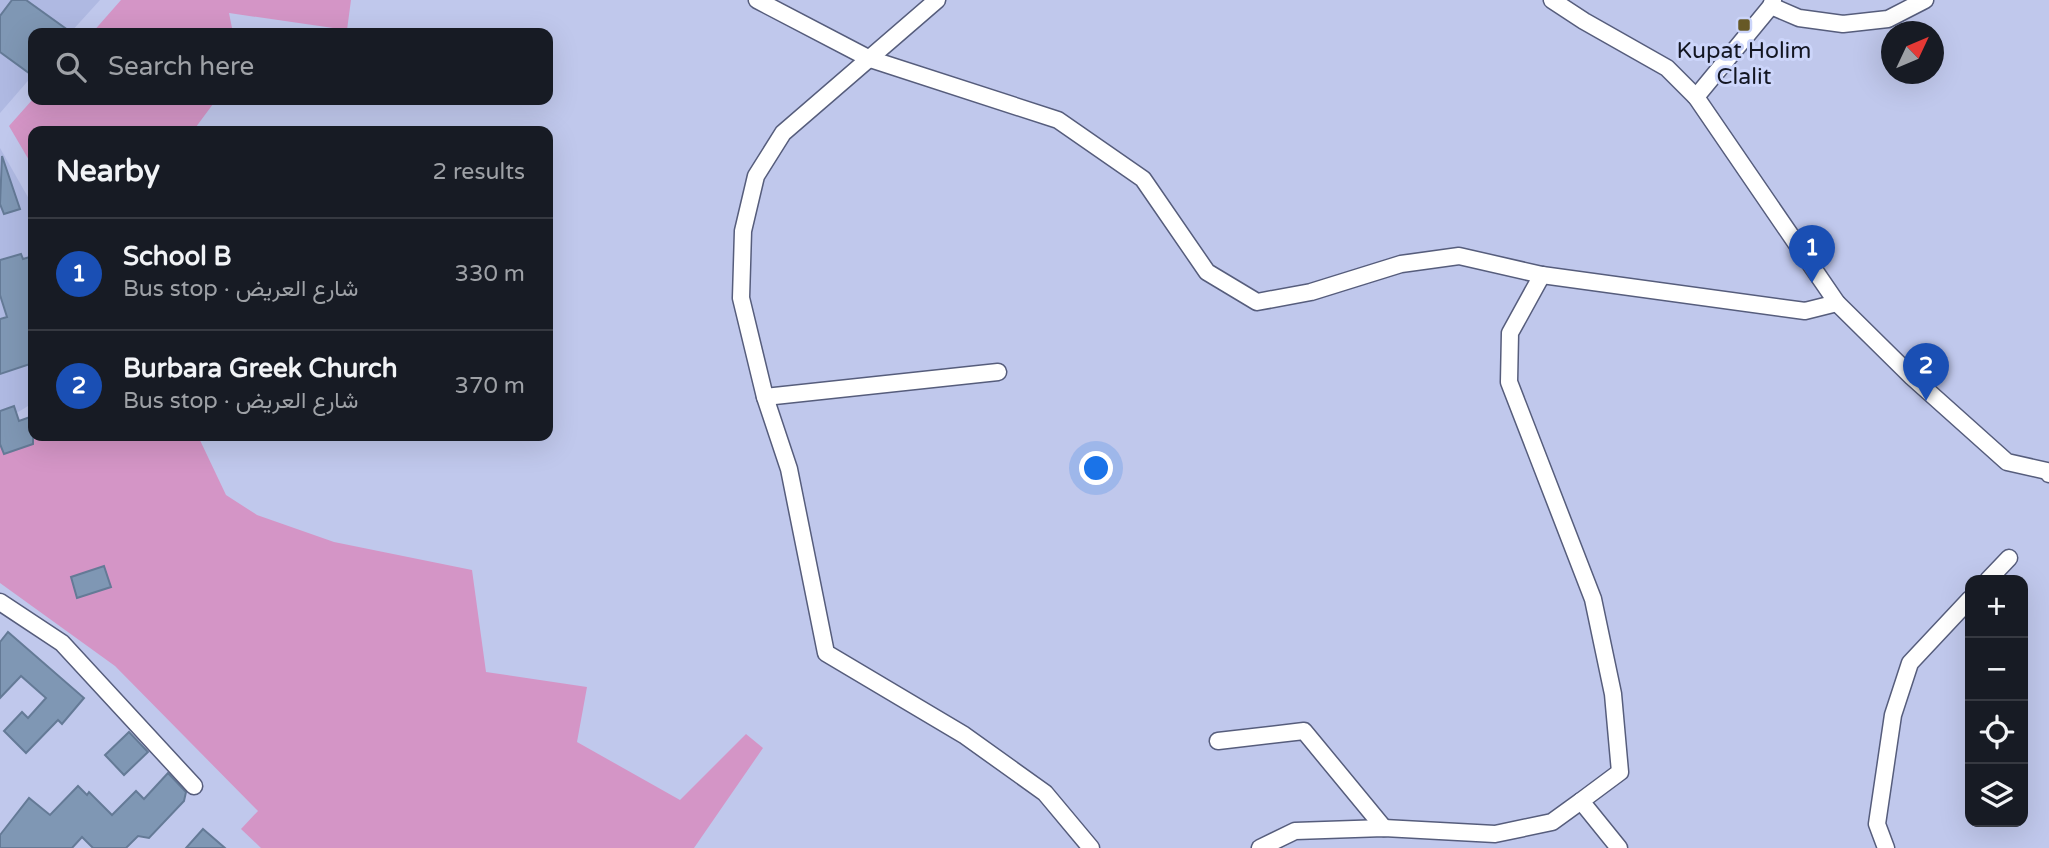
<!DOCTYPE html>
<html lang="en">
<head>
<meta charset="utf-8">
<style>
  :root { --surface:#171b24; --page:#20242c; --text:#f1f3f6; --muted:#9ea1a6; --line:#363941; --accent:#d93025 }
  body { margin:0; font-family:"Varela Round",Vazirmatn,sans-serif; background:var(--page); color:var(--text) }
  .controls { position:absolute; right:21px; bottom:21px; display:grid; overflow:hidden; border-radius:14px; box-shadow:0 7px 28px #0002 }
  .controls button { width:63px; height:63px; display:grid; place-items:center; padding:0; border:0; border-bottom:2px solid var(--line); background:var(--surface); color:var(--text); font:35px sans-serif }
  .compass { position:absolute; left:1881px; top:21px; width:63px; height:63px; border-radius:50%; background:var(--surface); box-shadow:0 7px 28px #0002; rotate:46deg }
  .you { position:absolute; left:1097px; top:469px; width:24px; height:24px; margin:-18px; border:5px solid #fff; border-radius:50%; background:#1a73e8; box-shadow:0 0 0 10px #1a73e833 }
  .badge { display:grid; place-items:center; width:46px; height:46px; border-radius:50%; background:var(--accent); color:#fff; font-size:23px; font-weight:700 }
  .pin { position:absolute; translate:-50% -58px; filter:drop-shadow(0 2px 4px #0008) }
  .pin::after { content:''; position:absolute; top:37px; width:24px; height:21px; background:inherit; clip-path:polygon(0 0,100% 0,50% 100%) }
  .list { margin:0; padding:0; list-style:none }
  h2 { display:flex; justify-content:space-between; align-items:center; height:91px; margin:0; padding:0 28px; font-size:30px }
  h2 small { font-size:23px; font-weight:400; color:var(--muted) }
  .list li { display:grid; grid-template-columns:46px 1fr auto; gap:21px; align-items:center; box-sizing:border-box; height:112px; padding:0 28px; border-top:2px solid var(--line) }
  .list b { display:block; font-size:26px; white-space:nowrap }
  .list p { margin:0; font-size:23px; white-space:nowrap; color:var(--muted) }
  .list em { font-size:23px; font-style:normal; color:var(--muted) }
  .icon { flex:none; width:38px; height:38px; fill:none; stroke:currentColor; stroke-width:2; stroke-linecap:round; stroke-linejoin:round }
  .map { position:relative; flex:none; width:2049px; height:848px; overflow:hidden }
  .search { position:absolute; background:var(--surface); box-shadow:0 7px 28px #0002; left:28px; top:28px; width:525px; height:77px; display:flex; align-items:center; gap:18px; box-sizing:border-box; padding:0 24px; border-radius:14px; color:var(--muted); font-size:26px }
  .panel { position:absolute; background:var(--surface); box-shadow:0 7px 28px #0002; left:28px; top:126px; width:525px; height:315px; border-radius:14px }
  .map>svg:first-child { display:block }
  .built { fill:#afb9e2 }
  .green { fill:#d495c6 }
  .building { fill:#7f97b4; stroke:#647a96; stroke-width:2 }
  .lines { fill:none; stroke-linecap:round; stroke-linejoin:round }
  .minor-casing { stroke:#565d7c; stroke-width:19 }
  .minor { stroke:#fff; stroke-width:16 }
  .poi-dot { fill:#675926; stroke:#ccd5fa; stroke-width:2.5 }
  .labels { text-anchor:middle; stroke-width:6; stroke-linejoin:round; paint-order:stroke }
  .poi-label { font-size:23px; fill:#131622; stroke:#ccd5fa }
</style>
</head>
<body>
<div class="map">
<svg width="2049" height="848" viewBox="0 0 2049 848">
  <rect width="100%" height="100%" fill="#c0c8ec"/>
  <g class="built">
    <polygon points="0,0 100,0 70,33 33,33 33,75 0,113"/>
    <polygon points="0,148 33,206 33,403 0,423"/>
  </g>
  <g class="green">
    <polygon points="121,0 351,0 347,30 229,13 233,33 92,33"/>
    <polygon points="33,99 33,100 216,100 193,131 33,131 33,167 9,126"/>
    <polygon points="33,423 33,436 198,436 226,495 257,515 334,542 472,570 486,672 587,687 577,742 680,800 746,734 763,748 694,848 261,848 241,829 258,811 115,666 0,583 0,444"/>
  </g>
  <g class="building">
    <polygon points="12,0 26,0 72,33 33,33 33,76 0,52 0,16"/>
    <polygon points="2,156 20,209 4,214 0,204"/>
    <polygon points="21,254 23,259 33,256 33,363 0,374 0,319 7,317 0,295 0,260"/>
    <polygon points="14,406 19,421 33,416 33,444 4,454 0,444 0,411"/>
    <polygon points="104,566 111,587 77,598 71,577"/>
    <polygon points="8,632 84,698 62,724 58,720 26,753 4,731 22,712 28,718 46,698 21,676 0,698 0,642"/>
    <polygon points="129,732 148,752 124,775 105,755"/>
    <polygon points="168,773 186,792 184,801 149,838 138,836 126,848 93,848 82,837 72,848 0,848 0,835 29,798 50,815 78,786 87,795 89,792 112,815 136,791 144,799"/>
    <polygon points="203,829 225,848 186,848"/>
  </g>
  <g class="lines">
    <g class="minor-casing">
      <g id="minor">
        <polyline points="757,0 870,59 1058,120 1143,179 1207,272 1257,302 1311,292 1401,264 1459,256 1542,275 1805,311 1837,303"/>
        <polyline points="937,0 783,133 756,176 743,231 741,298 765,397 789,469 826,653 964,735 1045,793 1091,848"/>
        <polyline points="1552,0 1584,21 1667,68 1696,97 1837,303 1912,377 2007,462 2047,471 2049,474"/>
        <polyline points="1771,6 1799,18 1843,24 1888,19 1925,0"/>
        <polyline points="1696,97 1771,6 1773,0"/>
        <polyline points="1542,275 1510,333 1509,382 1593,599 1613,694 1620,772 1581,801 1619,848"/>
        <polyline points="765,397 998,372"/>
        <polyline points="1988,580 2009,558"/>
        <polyline points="0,602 62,643 194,786"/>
        <polyline points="1218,741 1304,731 1384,828"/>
        <polyline points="1260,848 1295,831 1384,828 1495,834 1552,822 1581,801"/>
        <polyline points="1886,848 1877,824 1893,715 1910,663 1970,599"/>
      </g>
    </g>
    <use href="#minor" class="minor"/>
  </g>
  <rect class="poi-dot" x="1737" y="18" width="14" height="14" rx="3.5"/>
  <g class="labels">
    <g class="poi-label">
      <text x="1744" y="58">Kupat Holim<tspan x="1744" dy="26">Clalit</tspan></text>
    </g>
  </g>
</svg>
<div class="controls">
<button>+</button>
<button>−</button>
<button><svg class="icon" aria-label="locate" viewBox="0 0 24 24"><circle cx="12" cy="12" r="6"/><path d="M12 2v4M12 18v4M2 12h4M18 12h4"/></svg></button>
<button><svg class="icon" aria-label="layers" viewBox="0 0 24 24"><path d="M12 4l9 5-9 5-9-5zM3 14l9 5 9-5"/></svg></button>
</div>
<svg class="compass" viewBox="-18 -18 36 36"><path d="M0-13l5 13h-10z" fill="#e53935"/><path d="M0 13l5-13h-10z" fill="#9ea1a6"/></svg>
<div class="you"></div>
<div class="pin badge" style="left:1812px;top:283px;background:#1a4fb4">1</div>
<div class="pin badge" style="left:1926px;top:401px;background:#1a4fb4">2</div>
<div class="search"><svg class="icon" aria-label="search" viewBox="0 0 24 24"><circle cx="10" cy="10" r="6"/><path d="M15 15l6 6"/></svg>Search here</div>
<section class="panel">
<h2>Nearby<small>2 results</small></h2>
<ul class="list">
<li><span class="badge" style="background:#1a4fb4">1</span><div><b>School B</b><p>Bus stop · شارع العريض</p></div><em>330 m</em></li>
<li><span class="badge" style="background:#1a4fb4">2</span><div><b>Burbara Greek Church</b><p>Bus stop · شارع العريض</p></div><em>370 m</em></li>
</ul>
</section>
</div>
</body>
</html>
